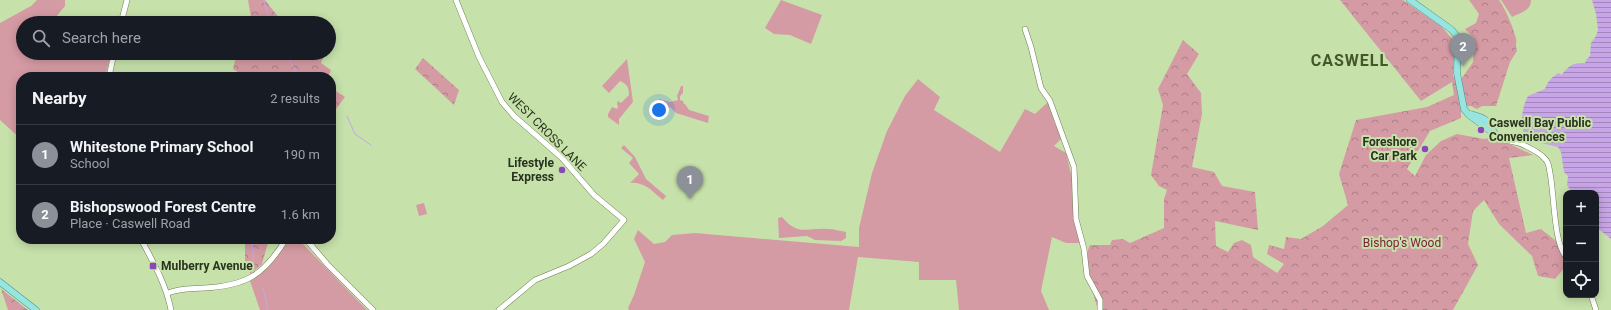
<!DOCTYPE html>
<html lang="en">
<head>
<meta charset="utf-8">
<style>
  :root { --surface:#171b24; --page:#20242c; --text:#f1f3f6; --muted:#9ea1a6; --line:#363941; --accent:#8c9099 }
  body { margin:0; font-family:Roboto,sans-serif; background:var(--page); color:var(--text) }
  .controls { position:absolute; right:12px; bottom:12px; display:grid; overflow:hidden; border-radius:8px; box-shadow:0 2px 10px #0003 }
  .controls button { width:36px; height:36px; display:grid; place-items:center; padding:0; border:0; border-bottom:1px solid var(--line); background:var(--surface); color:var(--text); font:20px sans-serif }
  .you { position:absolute; left:659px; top:110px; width:14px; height:14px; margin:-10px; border:3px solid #fff; border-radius:50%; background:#1a73e8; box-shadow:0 0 0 6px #1a73e833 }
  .badge { display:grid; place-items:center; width:26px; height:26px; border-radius:50%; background:var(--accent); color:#fff; font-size:13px; font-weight:700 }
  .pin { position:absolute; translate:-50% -33px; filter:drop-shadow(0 1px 2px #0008) }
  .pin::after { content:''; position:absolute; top:21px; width:14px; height:12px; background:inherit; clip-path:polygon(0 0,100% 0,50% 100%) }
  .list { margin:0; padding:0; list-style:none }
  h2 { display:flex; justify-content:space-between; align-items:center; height:52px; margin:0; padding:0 16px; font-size:17px }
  h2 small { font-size:13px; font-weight:400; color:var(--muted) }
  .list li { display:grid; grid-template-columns:26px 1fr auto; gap:12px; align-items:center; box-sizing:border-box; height:60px; padding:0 16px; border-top:1px solid var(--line) }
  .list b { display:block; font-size:15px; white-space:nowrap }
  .list p { margin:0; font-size:13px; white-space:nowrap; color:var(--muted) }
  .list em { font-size:13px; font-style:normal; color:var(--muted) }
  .icon { flex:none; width:22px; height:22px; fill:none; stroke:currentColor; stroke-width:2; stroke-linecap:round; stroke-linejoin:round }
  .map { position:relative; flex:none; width:1611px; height:310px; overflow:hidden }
  .search { position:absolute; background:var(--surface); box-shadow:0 2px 10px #0003; left:16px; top:16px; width:320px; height:44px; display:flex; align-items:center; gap:10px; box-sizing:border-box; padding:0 14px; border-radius:22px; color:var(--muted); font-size:15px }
  .panel { position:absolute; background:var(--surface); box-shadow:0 2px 10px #0003; left:16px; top:72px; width:320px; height:172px; border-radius:16px }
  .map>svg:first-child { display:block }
  .green { fill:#d59ba4 }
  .forest { fill:url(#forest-crowns) }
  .water { fill:url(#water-rules) }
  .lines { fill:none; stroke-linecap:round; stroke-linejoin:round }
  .stream { stroke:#c8a5e6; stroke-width:1 }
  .minor-casing { stroke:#6a8150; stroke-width:6 }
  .major-casing { stroke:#459a8d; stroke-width:7 }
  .minor { stroke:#fff; stroke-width:5 }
  .major { stroke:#98e4df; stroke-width:6 }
  .poi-dot { fill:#8b46ba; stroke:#c7e1ab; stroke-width:1.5 }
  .labels { text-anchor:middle; stroke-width:4; stroke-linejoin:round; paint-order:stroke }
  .poi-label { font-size:12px; font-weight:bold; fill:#29331e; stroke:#c7e1ab; text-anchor:start }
  .street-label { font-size:12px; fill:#29331e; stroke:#c7e1ab }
  .park-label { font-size:12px; fill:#7e213a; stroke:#c7e1ab }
  .district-label { font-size:16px; font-weight:bold; letter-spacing:1px; fill:#435828; stroke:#c7e1ab }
</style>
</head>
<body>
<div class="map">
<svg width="1611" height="310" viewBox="0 0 1611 310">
  <defs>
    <pattern id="forest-crowns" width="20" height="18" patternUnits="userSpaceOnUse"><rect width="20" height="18" fill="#d59ba4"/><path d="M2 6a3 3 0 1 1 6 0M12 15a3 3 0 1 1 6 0" fill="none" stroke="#ad7f85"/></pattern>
    <pattern id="water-rules" width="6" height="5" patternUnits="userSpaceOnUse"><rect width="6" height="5" fill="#c8a5e6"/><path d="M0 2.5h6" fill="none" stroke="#a287ba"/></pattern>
  </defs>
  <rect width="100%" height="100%" fill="#c7e1ab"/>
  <g class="green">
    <polygon points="37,0 65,0 65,6 55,18 61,23 23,23 23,53 111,54 105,77 21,77 21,139 0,120 0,23 31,6"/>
    <polygon points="781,0 822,15 811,44 790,35 774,34 765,28"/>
    <path d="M1501 0H1531C1531 11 1520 13 1512 17Z"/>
    <path d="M627 59 633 102 619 119V125L608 117V114L612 107 617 109 618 107 617 103 618 101 621 103 629 95C629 87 627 84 620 81L609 93 602 86Z"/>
    <polygon points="918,79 940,97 934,110 1000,152 1025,109 1035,114 1048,102 1055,124 1062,138 1054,146 1066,153 1072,178 1081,243 1066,243 1052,237 1041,291 1049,310 959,310 956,280 919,280 919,262 858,257 849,310 629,310 628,308 634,295 645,262 634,239 638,230 654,244 665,242 672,235 695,233 859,247 859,228 872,173 887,131 905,96"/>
    <polygon points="681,86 683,86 683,93 680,96 680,100 683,101 684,104 685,104 689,110 709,116 708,123 676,113 671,108 658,103 659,99 670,102 678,100 677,96"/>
    <path d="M624 145 635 157 646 179 666 196 663 200C653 192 644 181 630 183L639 174 629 163 633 158 621 148Z"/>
    <polygon points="424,203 427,214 419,216 416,205"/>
    <path d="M782 217C799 237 806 227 828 229 834 229 840 231 846 232V238L841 241 815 240 807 236 779 238 778 218Z"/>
    <path d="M289 239H297L304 245 367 310H260L250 281C270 267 276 259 289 239Z"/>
  </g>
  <g class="forest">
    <polygon points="248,0 265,0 283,23 252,23"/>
    <path d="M1340 0H1403L1441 26 1455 42 1453 76 1460 81 1473 62 1474 38 1465 29 1476 23 1479 14 1469 0H1499C1507 12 1512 25 1516 38 1517 43 1515 46 1517 51L1510 62 1496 106H1482L1477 109 1471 106 1461 107V118L1430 131 1407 169 1415 176 1426 155 1441 141 1457 134 1484 139 1492 137 1501 140 1533 155 1509 158 1526 233 1541 229 1556 241 1561 254 1566 257V266L1555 279 1538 276 1532 256 1499 224 1484 200 1473 211 1468 244 1478 265 1453 310H1098C1094 295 1082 258 1090 245H1110L1112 240 1123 239 1130 243 1164 228V199L1167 190 1159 186 1151 175 1163 105 1158 89 1183 40 1199 54 1187 74 1201 93 1202 114 1192 167 1214 172 1222 186 1255 192 1258 230 1215 221 1216 246 1228 252 1234 243 1242 240 1251 245 1253 257 1277 273 1284 264 1267 254 1269 245 1284 249 1286 237 1301 239 1323 226 1348 205 1339 174 1356 120 1427 107 1454 95 1452 82 1421 101Z"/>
    <polygon points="237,53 323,53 324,54 321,63 331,70 328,77 246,77 233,69"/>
    <polygon points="423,58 459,90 454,105 415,69"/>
    <polygon points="331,88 345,97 333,113 331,111"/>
    <polygon points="245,239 269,239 262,264 250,274 249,261 245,262"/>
    <polygon points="1,289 28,310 8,310"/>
  </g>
  <path class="water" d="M1592 0H1611V239L1596 227V193H1572L1567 185 1568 176 1564 172 1561 152 1558 147 1533 141 1524 137C1522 120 1520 112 1528 96L1545 89C1547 83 1552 76 1559 73L1561 75C1570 66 1570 63 1585 63L1587 59 1590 56 1591 43 1596 36 1598 30 1596 14Z"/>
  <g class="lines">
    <g class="stream">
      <polyline points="264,0 270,23"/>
      <polyline points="286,53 294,69 304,77"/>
      <polyline points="292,77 294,70"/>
      <polyline points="331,99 336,105"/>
      <polyline points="347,116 355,134 371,145"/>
      <polyline points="252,239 254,267"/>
      <polyline points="263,288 268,310"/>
    </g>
    <g class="minor-casing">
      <g id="minor">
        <polyline points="456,0 479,57 502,102 514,116 562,158 594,195 624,220 603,244 591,254 569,266 535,280 499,310"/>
        <polyline points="121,23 127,0"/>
        <polyline points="1025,29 1031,47 1041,88 1050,101 1074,167 1076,219 1084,249 1087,276 1100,300 1100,310"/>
        <polyline points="109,77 114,53"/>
        <path d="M1496 135C1503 141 1511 141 1519 143 1526 146 1540 152 1545 159 1549 162 1549 168 1550 173 1554 191 1554 246 1566 256"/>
        <path d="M141 239C153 262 166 284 171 310"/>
        <polyline points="304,239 310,244 328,265 373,310"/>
        <path d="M168 293C180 288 191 289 204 288 246 286 264 275 286 239"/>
        <polyline points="1591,295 1596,310"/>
      </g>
    </g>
    <g class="major-casing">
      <g id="major">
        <polyline points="1410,0 1452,30 1458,38 1457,73 1464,109 1469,115 1496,135"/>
        <path d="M1470 114C1484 118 1487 118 1494 132"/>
        <polyline points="0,282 36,310"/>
      </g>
    </g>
    <use href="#minor" class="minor"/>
    <use href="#major" class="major"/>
  </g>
  <g class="poi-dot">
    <circle cx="1481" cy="130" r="4"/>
    <circle cx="1425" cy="149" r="4"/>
    <circle cx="562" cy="170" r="4"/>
    <rect x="149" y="262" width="8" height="8" rx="2"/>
  </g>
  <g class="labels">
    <g class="poi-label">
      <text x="1489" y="127">Caswell Bay Public<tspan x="1489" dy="14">Conveniences</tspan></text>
      <text x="1417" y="146" text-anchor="end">Foreshore<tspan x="1417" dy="14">Car Park</tspan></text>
      <text x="554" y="167" text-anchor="end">Lifestyle<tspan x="554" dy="14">Express</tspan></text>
      <text x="161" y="270">Mulberry Avenue</text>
    </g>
    <g class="street-label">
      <text transform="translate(547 132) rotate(45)" y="4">WEST CROSS LANE</text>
    </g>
    <g class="park-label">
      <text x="1402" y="247">Bishop's Wood</text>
    </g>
    <g class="district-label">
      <text x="1350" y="66">CASWELL</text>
    </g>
  </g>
</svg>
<div class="controls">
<button>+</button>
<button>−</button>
<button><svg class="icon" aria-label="locate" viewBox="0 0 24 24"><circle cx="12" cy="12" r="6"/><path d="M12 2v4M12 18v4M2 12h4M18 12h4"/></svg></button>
</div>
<div class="you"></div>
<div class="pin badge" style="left:690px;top:199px">1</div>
<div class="pin badge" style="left:1463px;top:66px">2</div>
<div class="search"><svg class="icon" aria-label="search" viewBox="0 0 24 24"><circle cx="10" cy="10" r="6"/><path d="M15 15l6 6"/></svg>Search here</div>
<section class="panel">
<h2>Nearby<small>2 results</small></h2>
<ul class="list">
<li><span class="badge">1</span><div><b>Whitestone Primary School</b><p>School</p></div><em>190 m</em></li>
<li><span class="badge">2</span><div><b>Bishopswood Forest Centre</b><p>Place · Caswell Road</p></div><em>1.6 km</em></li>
</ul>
</section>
</div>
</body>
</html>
